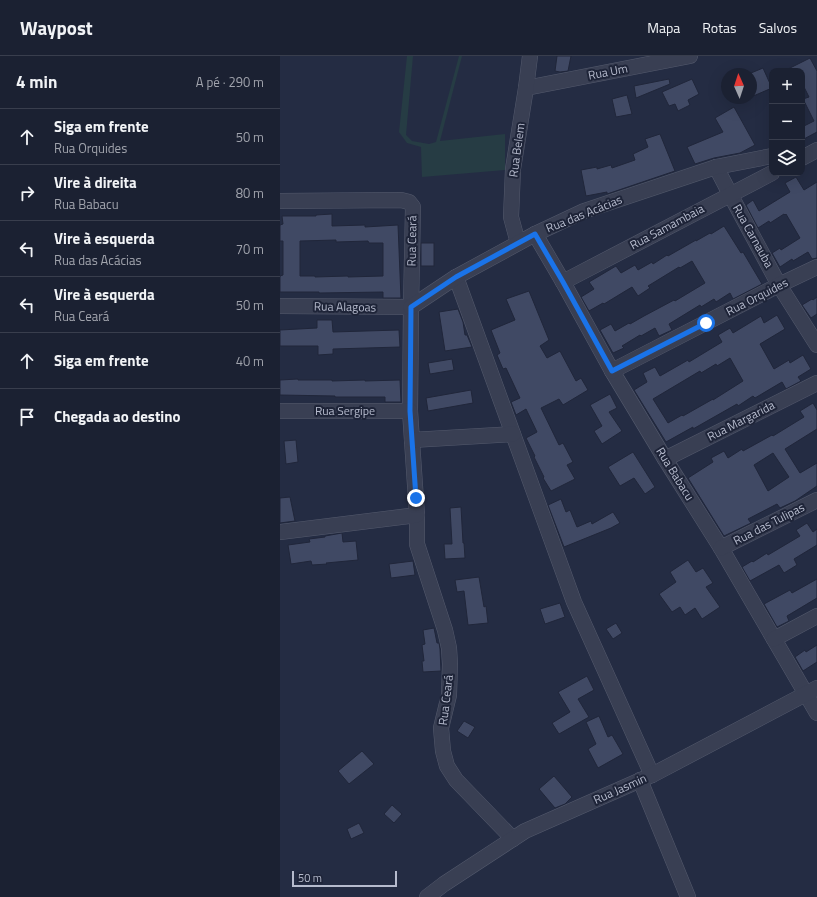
<!DOCTYPE html>
<html lang="pt">
<head>
<meta charset="utf-8">
<style>
  :root { --surface:#1b2132; --page:#24293a; --text:#f1f3f6; --muted:#a0a3ac; --line:#393e4d }
  body { margin:0; font-family:"Titillium Web",sans-serif; background:var(--page); color:var(--text) }
  .controls { position:absolute; right:12px; top:12px; display:grid; overflow:hidden; border-radius:8px; box-shadow:0 4px 16px #0002 }
  .controls button { width:36px; height:36px; display:grid; place-items:center; padding:0; border:0; border-bottom:1px solid var(--line); background:var(--surface); color:var(--text); font:20px sans-serif }
  .compass { position:absolute; left:441px; top:12px; width:36px; height:36px; border-radius:50%; background:var(--surface); box-shadow:0 4px 16px #0002; rotate:357deg }
  .scale { position:absolute; left:12px; bottom:10px; width:105px; box-sizing:border-box; padding-left:4px; border:2px solid #b6bbcd; border-top:0; font-size:11px; line-height:14px; white-space:nowrap; color:#b6bbcd; -webkit-text-stroke:3px #1e2438; paint-order:stroke }
  .stop { position:absolute; width:12px; height:12px; margin:-9px; border:3px solid #1a73e8; border-radius:50%; background:#fff }
  .stop.end { background:#1a73e8; border-color:#fff; box-shadow:0 1px 4px #0008 }
  .list { margin:0; padding:0; list-style:none }
  h2 { display:flex; justify-content:space-between; align-items:center; height:52px; margin:0; padding:0 16px; font-size:17px }
  h2 small { font-size:13px; font-weight:400; color:var(--muted) }
  .list li { display:grid; grid-template-columns:26px 1fr auto; gap:12px; align-items:center; box-sizing:border-box; height:56px; padding:0 16px; border-top:1px solid var(--line) }
  .list b { display:block; font-size:15px; white-space:nowrap }
  .list p { margin:0; font-size:13px; white-space:nowrap; color:var(--muted) }
  .list em { font-size:13px; font-style:normal; color:var(--muted) }
  .icon { flex:none; width:22px; height:22px; fill:none; stroke:currentColor; stroke-width:2; stroke-linecap:round; stroke-linejoin:round }
  .map { position:relative; flex:none; width:537px; height:841px; overflow:hidden }
  header { display:flex; align-items:center; gap:24px; box-sizing:border-box; height:56px; padding:0 20px; background:var(--surface); border-bottom:1px solid var(--line) }
  header strong { font-size:19px }
  nav { display:flex; gap:22px; margin-inline-start:auto; font-size:14px }
  main { display:flex }
  aside { flex:1; background:var(--surface) }
  .map>svg:first-child { display:block }
  .pitch { fill:#263c44 }
  .building { fill:#404964; stroke:#20263a; fill-rule:evenodd }
  .lines { fill:none; stroke-linecap:round; stroke-linejoin:round }
  .street-casing { stroke:#545a6d; stroke-width:16 }
  .street { stroke:#393f53; stroke-width:15 }
  .route { stroke:#1a73e8; stroke-width:5 }
  .labels { text-anchor:middle; stroke-width:4; stroke-linejoin:round; paint-order:stroke }
  .street-label { font-size:12px; fill:#b6bbcd; stroke:#1e2438 }
</style>
</head>
<body>
<header>
<strong>Waypost</strong>
<nav><a>Mapa</a><a>Rotas</a><a>Salvos</a></nav>
</header>
<main>
<aside>
<h2>4 min<small>A pé · 290 m</small></h2>
<ul class="list">
<li><svg class="icon" aria-label="ahead" viewBox="0 0 24 24"><path d="M12 20V5M6 11l6-6 6 6"/></svg><div><b>Siga em frente</b><p>Rua Orquides</p></div><em>50 m</em></li>
<li><svg class="icon" aria-label="right" viewBox="0 0 24 24"><path d="M7 20v-9h11M14 6l5 5-5 5"/></svg><div><b>Vire à direita</b><p>Rua Babacu</p></div><em>80 m</em></li>
<li><svg class="icon" aria-label="left" viewBox="0 0 24 24"><path d="M17 20v-9H6M10 6l-5 5 5 5"/></svg><div><b>Vire à esquerda</b><p>Rua das Acácias</p></div><em>70 m</em></li>
<li><svg class="icon" aria-label="left" viewBox="0 0 24 24"><path d="M17 20v-9H6M10 6l-5 5 5 5"/></svg><div><b>Vire à esquerda</b><p>Rua Ceará</p></div><em>50 m</em></li>
<li><svg class="icon" aria-label="ahead" viewBox="0 0 24 24"><path d="M12 20V5M6 11l6-6 6 6"/></svg><div><b>Siga em frente</b></div><em>40 m</em></li>
<li><svg class="icon" aria-label="arrive" viewBox="0 0 24 24"><path d="M6 21V4h12l-3 4 3 4H6"/></svg><div><b>Chegada ao destino</b></div></li>
</ul>
</aside>
<div class="map">
<svg width="537" height="841" viewBox="0 0 537 841">
  <rect width="100%" height="100%" fill="#242c43"/>
  <polygon class="pitch" points="127,0 133,0 126,79 132,85 149,88 156,86 179,0 182,0 160,85 225,78 225,114 142,121 141,91 127,87 119,76"/>
  <g class="building">
    <polygon points="277,0 291,0 288,15 280,16 275,15"/>
    <polygon points="530,2 537,15 537,76 522,84 522,71 534,65 523,43 529,41 522,27 522,15 504,15"/>
    <polygon points="483,12 492,32 471,41 471,17"/>
    <polygon points="389,23 390,28 356,42 354,30"/>
    <polygon points="412,23 419,38 408,44 410,49 398,55 395,48 389,50 382,36"/>
    <polygon points="347,39 352,58 336,61 332,43"/>
    <polygon points="454,51 475,89 460,97 434,102 415,108 407,91 443,76 435,62"/>
    <polygon points="380,78 395,115 327,138 327,136 306,140 301,114 317,111 317,113 331,109 332,112 355,104 353,98 368,91 365,83"/>
    <polygon points="516,121 524,134 537,126 537,202 532,203 528,196 513,205 512,203 500,211 492,197 500,192 501,194 520,182 506,158 505,159 504,158 490,167 489,165 478,172 466,149 473,144 479,155 510,136 505,127"/>
    <path d="M52 158V170L85 169V171L118 169 121 242H103V236L39 237V236H0V220L3 219V185H0V169L3 168 2 160H36V159ZM56 184V186L88 185 89 187H103V220L68 221V220L35 221V220H20V185Z"/>
    <polygon points="444,170 461,197 463,196 482,228 453,243 450,237 436,246 434,243 421,251 420,249 389,268 392,274 379,280 375,272 361,280 360,279 342,290 344,292 333,297 320,274 331,268 335,275 349,267 350,268 364,260 394,244 395,245 425,227 412,205 400,212 399,211 368,230 370,232 358,240 352,231 324,248 323,247 309,255 301,241 314,233 309,226 336,210 341,217 355,209 358,214 372,206 373,208 387,199 388,200 416,184 416,185 430,177 431,178"/>
    <rect x="141" y="187" width="13" height="23"/>
    <polygon points="249,235 269,284 260,290 267,302 280,295 296,325 301,322 308,334 283,349 279,343 261,352 279,389 283,387 293,406 287,409 295,423 271,435 263,422 264,421 254,401 255,400 246,382 257,376 246,353 236,359 231,346 240,342 226,312 223,313 217,299 220,297 211,274 235,264 226,243"/>
    <polygon points="537,241 537,258 531,262 522,249 532,243 533,244"/>
    <polygon points="178,253 183,266 185,279 187,279 192,291 165,295 159,256"/>
    <path d="M497 259 505 273 480 288 494 313 509 304 510 307 523 299 531 313 518 321 521 325 506 333 502 326 475 342 473 340 458 350 457 348 413 373V371L386 386 354 334 367 326 363 317 375 311 380 320 408 304 409 306 442 286 438 279 450 272 453 277 481 260 484 267ZM450 302 463 325 433 344V343L403 360 402 359 388 367 373 343 420 315 421 317 436 308 437 310Z"/>
    <polygon points="37,264 52,264 53,276 119,274 120,291 53,293 53,298 38,299 38,290 0,290 0,274 37,272"/>
    <polygon points="172,303 174,314 150,318 148,307"/>
    <polygon points="18,323 18,324 52,324 52,325 85,324 85,325 120,324 121,346 105,346 105,341 55,341 55,340 0,339 0,324"/>
    <polygon points="191,334 193,347 148,355 146,342"/>
    <polygon points="330,338 337,352 329,356 342,375 322,388 314,375 322,370 310,349"/>
    <path d="M533 347 537 354V373L505 393 520 417 537 407V430L515 445 500 452 497 448 468 463 471 467 444 480 408 422 433 406 431 402 444 395 448 402 462 393 463 395 492 379 493 380 524 361 520 355ZM493 397 509 421 488 435 474 409Z"/>
    <polygon points="16,384 18,406 6,408 4,385"/>
    <polygon points="353,396 375,431 365,438 354,422 340,430 328,411"/>
    <polygon points="10,441 15,465 0,467 0,442"/>
    <polygon points="281,443 286,456 290,454 297,471 311,465 312,468 333,456 340,467 331,472 284,491 268,449"/>
    <polygon points="181,451 183,487 184,487 185,502 165,503 164,488 172,488 170,452"/>
    <polygon points="527,467 533,476 537,473 537,489 514,503 517,509 504,517 499,509 470,525 462,511 472,505 473,506 487,497 488,499 520,480 516,474"/>
    <polygon points="62,477 63,486 76,485 78,504 46,507 47,508 32,509 31,505 11,508 8,489 30,486 29,483 45,481 45,480"/>
    <polygon points="408,504 416,516 423,512 433,527 426,531 440,551 422,563 415,552 405,559 400,551 392,556 379,538 396,526 390,516"/>
    <polygon points="133,505 135,519 111,522 109,508"/>
    <polygon points="199,521 204,551 206,550 208,567 188,569 184,535 177,536 175,524"/>
    <polygon points="537,523 537,542 507,560 509,565 497,571 484,548 510,534 512,537"/>
    <polygon points="280,547 285,561 265,568 260,553"/>
    <polygon points="336,567 342,577 333,583 326,573"/>
    <polygon points="154,572 157,587 159,587 160,593 161,615 143,616 142,605 144,605 142,589 145,588 143,574"/>
    <polygon points="537,589 537,606 523,615 515,601 525,594 526,596"/>
    <polygon points="307,620 314,634 298,643 309,661 279,678 272,667 290,656 278,636"/>
    <polygon points="319,660 328,681 332,679 343,698 318,712 308,693 316,688 306,666"/>
    <polygon points="184,665 195,671 188,682 177,675"/>
    <polygon points="82,695 94,708 69,728 58,715"/>
    <polygon points="274,720 292,741 285,748 275,752 259,733"/>
    <polygon points="112,749 122,758 114,767 104,758"/>
    <polygon points="79,767 84,777 71,783 67,773"/>
  </g>
  <g class="lines">
    <g class="street-casing">
      <g id="street">
        <polyline points="246,32 410,0"/>
        <polyline points="522,102 537,94"/>
        <polyline points="436,111 450,138 499,229 537,289"/>
        <polyline points="0,145 121,144 129,146 133,151 131,251 130,355 137,459 137,488 165,574 169,592 170,608 169,639 161,672 163,695 167,710 176,724 233,783"/>
        <polyline points="255,178 283,226 332,315 385,403 441,492 537,657"/>
        <polyline points="238,187 231,161 233,113 246,32 250,0"/>
        <polyline points="176,221 294,546 372,719"/>
        <polyline points="283,226 492,117"/>
        <polyline points="0,250 131,251"/>
        <polyline points="131,251 176,221 255,178 304,155 436,111 492,100"/>
        <polyline points="332,315 499,229 537,211"/>
        <polyline points="0,355 130,355"/>
        <polyline points="132,384 233,378"/>
        <polyline points="385,403 537,327"/>
        <polyline points="0,476 137,459"/>
        <polyline points="441,492 537,444"/>
        <polyline points="494,583 537,560"/>
        <polyline points="360,724 408,841"/>
        <polyline points="147,841 164,828 245,775 372,719 537,632"/>
      </g>
    </g>
    <use href="#street" class="street"/>
  </g>
  <g class="lines">
    <polyline class="route" points="136,442 130,355 131,251 176,221 255,178 283,226 332,315 426,267"/>
  </g>
  <g class="labels">
    <g class="street-label">
      <text transform="translate(328 16) rotate(-11)" y="4">Rua Um</text>
      <text transform="translate(237 94) rotate(-82)" y="4">Rua Belem</text>
      <text transform="translate(304 158) rotate(-22)" y="4">Rua das Acácias</text>
      <text transform="translate(387 171) rotate(-28)" y="4">Rua Samambaia</text>
      <text transform="translate(473 180) rotate(61)" y="4">Rua Carnauba</text>
      <text transform="translate(132 185) rotate(-89)" y="4">Rua Ceará</text>
      <text transform="translate(477 241) rotate(-27)" y="4">Rua Orquides</text>
      <text transform="translate(65 251) rotate(1)" y="4">Rua Alagoas</text>
      <text x="65" y="359">Rua Sergipe</text>
      <text transform="translate(461 365) rotate(-27)" y="4">Rua Margarida</text>
      <text transform="translate(395 418) rotate(58)" y="4">Rua Babacu</text>
      <text transform="translate(489 468) rotate(-27)" y="4">Rua das Tulipas</text>
      <text transform="translate(166 644) rotate(-83)" y="4">Rua Ceará</text>
      <text transform="translate(340 733) rotate(-24)" y="4">Rua Jasmin</text>
    </g>
  </g>
</svg>
<div class="controls">
<button>+</button>
<button>−</button>
<button><svg class="icon" aria-label="layers" viewBox="0 0 24 24"><path d="M12 4l9 5-9 5-9-5zM3 14l9 5 9-5"/></svg></button>
</div>
<svg class="compass" viewBox="-18 -18 36 36"><path d="M0-13l5 13h-10z" fill="#e53935"/><path d="M0 13l5-13h-10z" fill="#a0a3ac"/></svg>
<div class="scale">50 m</div>
<div class="stop" style="left:426px;top:267px"></div>
<div class="stop end" style="left:136px;top:442px"></div>
</div>
</main>
</body>
</html>
